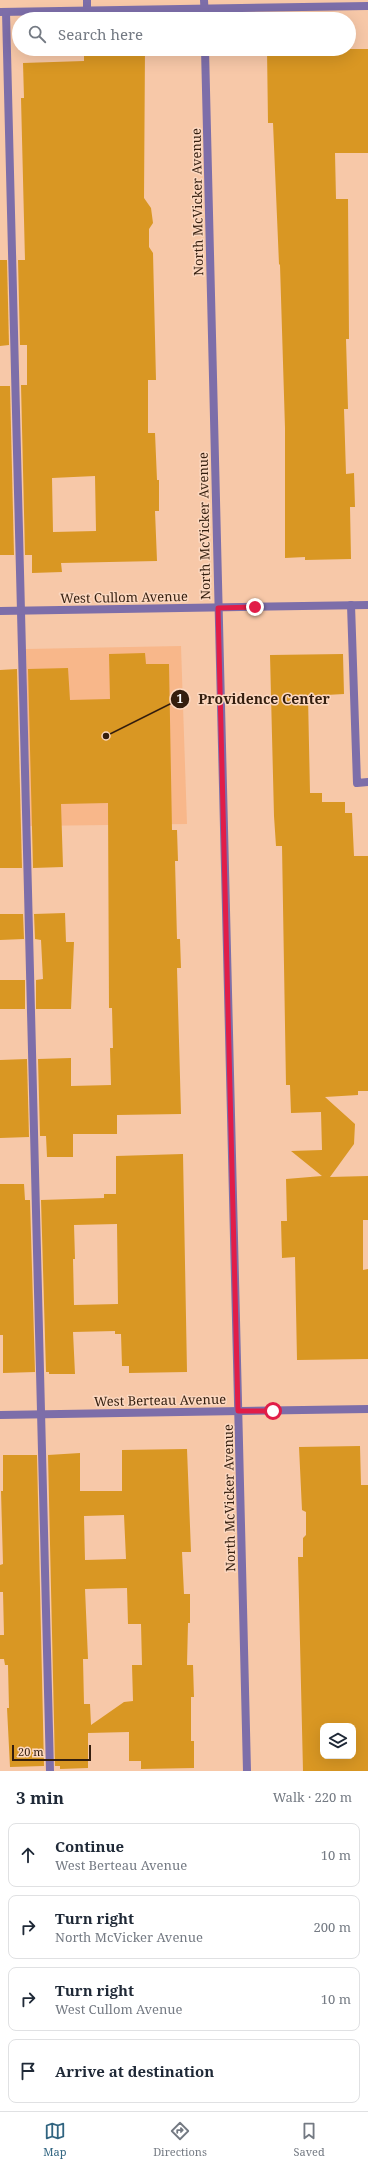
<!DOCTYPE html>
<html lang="en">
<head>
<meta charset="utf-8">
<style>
  :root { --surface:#fff; --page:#f6f6f7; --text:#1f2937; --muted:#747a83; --line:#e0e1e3; --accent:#306480 }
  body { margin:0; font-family:"Noto Serif",serif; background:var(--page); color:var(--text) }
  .controls { position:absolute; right:12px; bottom:12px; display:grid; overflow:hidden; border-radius:8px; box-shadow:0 4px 16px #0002 }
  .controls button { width:36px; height:36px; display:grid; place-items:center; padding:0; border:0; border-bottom:1px solid var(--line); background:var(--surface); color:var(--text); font:20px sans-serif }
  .scale { position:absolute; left:12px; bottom:10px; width:79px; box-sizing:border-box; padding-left:4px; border:2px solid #341e0e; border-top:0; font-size:11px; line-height:14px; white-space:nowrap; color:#341e0e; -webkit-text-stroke:3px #fcd8c0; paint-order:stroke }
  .stop { position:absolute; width:12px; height:12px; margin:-9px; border:3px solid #e11d48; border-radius:50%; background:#fff }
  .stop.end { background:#e11d48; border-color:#fff; box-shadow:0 1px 4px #0008 }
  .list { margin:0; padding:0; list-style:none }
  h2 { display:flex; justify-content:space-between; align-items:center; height:52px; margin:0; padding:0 16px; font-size:17px }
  h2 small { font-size:13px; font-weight:400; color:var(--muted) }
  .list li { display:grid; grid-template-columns:26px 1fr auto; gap:12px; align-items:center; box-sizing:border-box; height:64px; margin:0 8px 8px; padding:0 8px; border:1px solid var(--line); border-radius:8px }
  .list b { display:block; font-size:15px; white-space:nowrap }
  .list p { margin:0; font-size:13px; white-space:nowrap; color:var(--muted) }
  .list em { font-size:13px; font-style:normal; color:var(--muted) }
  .icon { flex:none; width:22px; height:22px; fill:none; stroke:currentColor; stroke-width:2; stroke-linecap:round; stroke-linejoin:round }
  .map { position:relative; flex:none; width:368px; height:1771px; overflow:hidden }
  .search { position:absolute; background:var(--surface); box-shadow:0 4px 16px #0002; left:12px; right:12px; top:12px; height:44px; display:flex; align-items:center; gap:10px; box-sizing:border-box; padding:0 14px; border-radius:22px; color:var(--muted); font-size:15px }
  .sheet { height:340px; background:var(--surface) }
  nav { display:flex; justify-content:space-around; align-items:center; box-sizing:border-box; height:56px; border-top:1px solid var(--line); background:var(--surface); font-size:11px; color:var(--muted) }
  nav a { display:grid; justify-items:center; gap:2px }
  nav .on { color:var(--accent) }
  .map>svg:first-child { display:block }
  .built { fill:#f8b78a }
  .building { fill:#d99723; fill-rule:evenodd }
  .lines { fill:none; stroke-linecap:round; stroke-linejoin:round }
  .lane { stroke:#7d6ea9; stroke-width:8 }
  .street { stroke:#7d6ea9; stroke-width:8 }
  .route { stroke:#e11d48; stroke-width:5 }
  .labels { text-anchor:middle; stroke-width:3; stroke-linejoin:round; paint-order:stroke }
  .street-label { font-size:13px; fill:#341e0e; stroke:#fcd8c0 }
  .leader { fill:none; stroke:#341e0e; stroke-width:1.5 }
  .callout-dot { fill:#341e0e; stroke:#fcd8c0; stroke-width:1.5 }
  .mark-label { font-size:12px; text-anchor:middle; font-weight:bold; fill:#fff }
  .callout-label { font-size:14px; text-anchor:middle; font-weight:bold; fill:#341e0e; stroke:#fcd8c0; stroke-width:3; stroke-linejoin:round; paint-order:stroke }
</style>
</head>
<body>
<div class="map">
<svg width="368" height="1771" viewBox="0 0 368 1771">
  <rect width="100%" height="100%" fill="#f7c8a8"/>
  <polygon class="built" points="181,646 187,824 30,826 26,649"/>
  <g class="building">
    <path d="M84 49H145L144 198 151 208 153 223 149 229V247L153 253 156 380H148V433H155L157 480H159V511H155L157 561 61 563 62 572 32 573V555H25L21 385H27V345H20L18 260H25L21 98H24L23 63 84 61ZM95 476 96 531 53 532 52 478Z"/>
    <polygon points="267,49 368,49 368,153 335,153 336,199 348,199 349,339 346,339 348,409 344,409 346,474 354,473 355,507 350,507 351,559 305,560 305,557 285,558 285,428 280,265 279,264 273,123 268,123"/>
    <polygon points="0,260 7,260 9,345 0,346"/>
    <polygon points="0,386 10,386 14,555 0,555"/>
    <polygon points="145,653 146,664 169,664 172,830 177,830 178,861 175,861 177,939 180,939 181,968 177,968 181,1114 117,1115 117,1134 73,1134 73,1157 47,1157 46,1136 40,1136 38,1059 71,1058 71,1086 111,1085 110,1048 113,1048 112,1008 109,1008 108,803 61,804 63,867 33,868 28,669 68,668 70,700 110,699 109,654"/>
    <polygon points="343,654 344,694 308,696 310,793 322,793 322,802 345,802 345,813 352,813 354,856 368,856 368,1091 358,1091 358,1095 325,1097 355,1124 354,1144 330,1177 368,1176 368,1220 363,1220 363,1270 368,1269 368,1359 297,1360 295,1257 282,1258 281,1221 287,1221 286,1179 322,1176 291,1151 322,1150 321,1112 291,1113 290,1085 286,1085 282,846 276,846 274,816 270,655"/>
    <polygon points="17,669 22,868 0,868 0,670"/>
    <polygon points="65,913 66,942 74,942 71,1009 36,1009 36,980 43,979 41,940 35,939 34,914"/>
    <polygon points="0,914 23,914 24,939 0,940"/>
    <rect x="0" y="980" width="25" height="29"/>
    <polygon points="27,1059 29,1137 0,1138 0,1060"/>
    <path d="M183 1154 187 1372 129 1373V1366H122L121 1334H115V1331L73 1332 75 1374H49V1372H46L41 1200 104 1198V1194H116V1156ZM117 1224 118 1304 74 1305 73 1259H75L74 1225Z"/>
    <polygon points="0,1184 24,1184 25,1200 30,1200 35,1372 3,1373 3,1335 0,1335"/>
    <path d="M360 1446 361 1485H368V1771H303L298 1557H303V1538L306 1535V1512L302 1510 299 1447ZM323 1726H353V1756H323Z"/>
    <path d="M187 1449 191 1552H182L184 1594H190V1623H188L187 1665H193L194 1697H191V1741H194V1768L141 1769V1761H129V1732L88 1733V1768L60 1769V1766H55L48 1455 80 1453V1491H122V1450ZM124 1515 126 1559 85 1560 84 1516ZM127 1588 128 1624H141L142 1665H132L133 1701 124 1702 91 1725 90 1704H84L83 1659H88L85 1589Z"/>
    <polygon points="3,1455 37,1455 44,1766 10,1767 7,1708 9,1708 8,1665 5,1665 4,1659 0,1659 0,1635 4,1635 3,1592 0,1592 0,1565 3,1564 1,1491 3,1491"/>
  </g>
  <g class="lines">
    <g class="lane">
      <polyline points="87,0 87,11"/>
      <polyline points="0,12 368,6"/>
      <polyline points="6,12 50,1771"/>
      <polyline points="351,605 357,783 368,782"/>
    </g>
    <g class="street">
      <polyline points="204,0 205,19"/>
      <polyline points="205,49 247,1771"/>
      <polyline points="0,611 368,605"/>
      <polyline points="0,1415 368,1409"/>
    </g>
  </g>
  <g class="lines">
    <polyline class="route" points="255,607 218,608 238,1411 273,1411"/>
  </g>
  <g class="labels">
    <g class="street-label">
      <text transform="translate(197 202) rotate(-91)" y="5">North McVicker Avenue</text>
      <text transform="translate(204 526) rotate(-91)" y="5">North McVicker Avenue</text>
      <text transform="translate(124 597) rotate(-1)" y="5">West Cullom Avenue</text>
      <text transform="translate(160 1400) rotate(-1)" y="5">West Berteau Avenue</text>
      <text transform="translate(229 1498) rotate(-91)" y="5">North McVicker Avenue</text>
    </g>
  </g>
  <path class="leader" d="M106 736L180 699"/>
  <g class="callout-dot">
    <circle cx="106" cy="736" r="4"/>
    <circle cx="180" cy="699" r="10"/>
  </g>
  <g class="mark-label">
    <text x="180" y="703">1</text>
  </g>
  <g class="callout-label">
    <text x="264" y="704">Providence Center</text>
  </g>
</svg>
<div class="controls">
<button><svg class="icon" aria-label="layers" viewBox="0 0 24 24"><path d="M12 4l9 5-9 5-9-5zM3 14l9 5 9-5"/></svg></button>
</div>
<div class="scale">20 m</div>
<div class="stop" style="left:273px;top:1411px"></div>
<div class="stop end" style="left:255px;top:607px"></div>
<div class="search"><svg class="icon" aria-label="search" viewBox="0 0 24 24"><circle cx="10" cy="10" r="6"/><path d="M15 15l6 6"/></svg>Search here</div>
</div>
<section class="sheet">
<h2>3 min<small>Walk · 220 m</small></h2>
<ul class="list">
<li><svg class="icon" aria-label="ahead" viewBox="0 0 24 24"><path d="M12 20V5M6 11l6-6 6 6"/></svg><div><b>Continue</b><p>West Berteau Avenue</p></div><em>10 m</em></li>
<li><svg class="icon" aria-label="right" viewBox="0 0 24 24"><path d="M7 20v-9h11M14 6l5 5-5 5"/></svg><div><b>Turn right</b><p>North McVicker Avenue</p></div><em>200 m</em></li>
<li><svg class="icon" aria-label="right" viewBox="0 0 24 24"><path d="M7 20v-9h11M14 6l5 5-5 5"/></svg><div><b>Turn right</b><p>West Cullom Avenue</p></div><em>10 m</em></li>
<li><svg class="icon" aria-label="arrive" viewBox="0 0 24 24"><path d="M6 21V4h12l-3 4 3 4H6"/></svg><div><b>Arrive at destination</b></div></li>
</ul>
</section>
<nav>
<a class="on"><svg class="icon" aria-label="map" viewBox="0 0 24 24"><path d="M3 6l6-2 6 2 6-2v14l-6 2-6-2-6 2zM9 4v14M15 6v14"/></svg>Map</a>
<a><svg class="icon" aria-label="directions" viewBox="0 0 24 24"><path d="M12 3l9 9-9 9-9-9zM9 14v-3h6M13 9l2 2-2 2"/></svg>Directions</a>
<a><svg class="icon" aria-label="saved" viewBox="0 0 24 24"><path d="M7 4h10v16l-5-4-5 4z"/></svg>Saved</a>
</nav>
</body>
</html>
